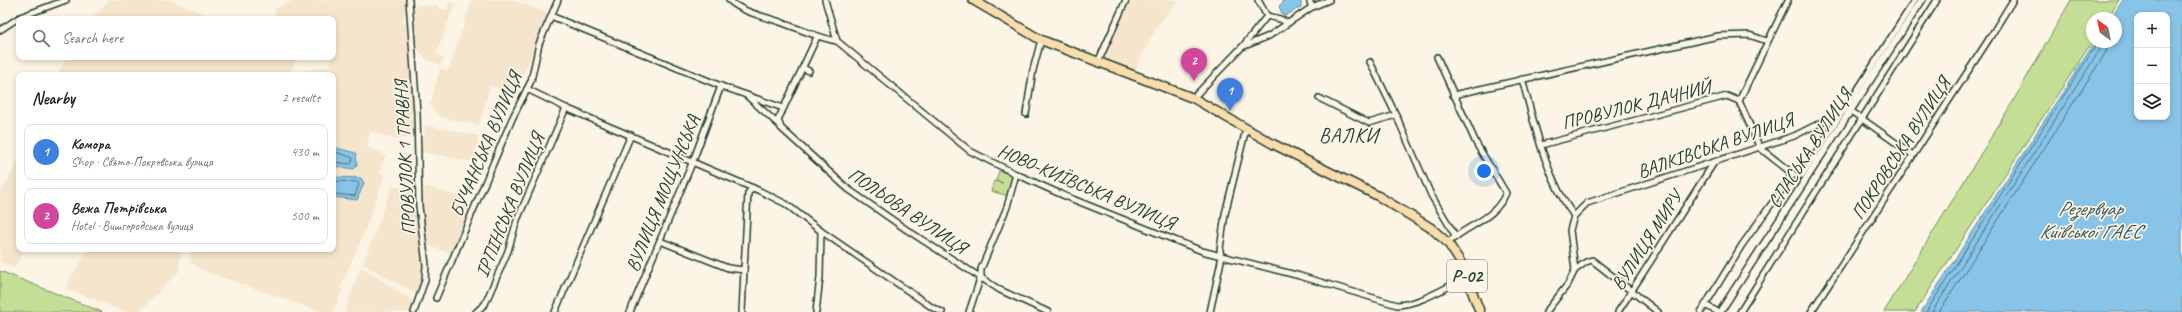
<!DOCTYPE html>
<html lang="en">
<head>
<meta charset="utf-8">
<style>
  :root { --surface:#fff; --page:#f6f6f6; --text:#222; --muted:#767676; --line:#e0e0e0; --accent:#d1495b }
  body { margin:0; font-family:Caveat,sans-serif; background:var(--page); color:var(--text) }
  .controls { position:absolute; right:12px; top:12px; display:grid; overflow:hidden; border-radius:8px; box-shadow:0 2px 6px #0003 }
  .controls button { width:36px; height:36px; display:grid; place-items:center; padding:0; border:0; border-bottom:1px solid var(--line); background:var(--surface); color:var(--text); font:20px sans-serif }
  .compass { position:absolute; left:2086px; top:12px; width:36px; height:36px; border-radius:50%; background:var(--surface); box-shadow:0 2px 6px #0003; rotate:327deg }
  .you { position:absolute; left:1484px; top:171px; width:14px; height:14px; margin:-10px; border:3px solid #fff; border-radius:50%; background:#1a73e8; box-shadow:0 0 0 6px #1a73e833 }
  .badge { display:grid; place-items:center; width:26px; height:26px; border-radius:50%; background:var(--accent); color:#fff; font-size:13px; font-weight:700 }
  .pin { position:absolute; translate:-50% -33px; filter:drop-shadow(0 1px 2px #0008) }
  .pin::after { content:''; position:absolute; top:21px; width:14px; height:12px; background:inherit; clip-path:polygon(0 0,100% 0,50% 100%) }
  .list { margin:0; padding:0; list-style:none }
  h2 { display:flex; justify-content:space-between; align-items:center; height:52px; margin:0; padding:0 16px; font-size:17px }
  h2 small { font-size:13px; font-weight:400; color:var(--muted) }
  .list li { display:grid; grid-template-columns:26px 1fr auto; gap:12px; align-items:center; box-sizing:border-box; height:56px; margin:0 8px 8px; padding:0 8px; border:1px solid var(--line); border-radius:8px }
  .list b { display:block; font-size:15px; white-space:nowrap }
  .list p { margin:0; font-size:13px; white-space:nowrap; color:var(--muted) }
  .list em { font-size:13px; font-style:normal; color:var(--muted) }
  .icon { flex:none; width:22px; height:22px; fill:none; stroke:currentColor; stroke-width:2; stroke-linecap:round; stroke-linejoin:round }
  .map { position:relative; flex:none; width:2182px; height:312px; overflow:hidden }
  .search { position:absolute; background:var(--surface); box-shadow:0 2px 6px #0003; left:16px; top:16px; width:320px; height:44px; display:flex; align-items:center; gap:10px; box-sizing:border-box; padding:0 14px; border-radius:8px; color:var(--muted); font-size:15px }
  .panel { position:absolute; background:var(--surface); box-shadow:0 2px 6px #0003; left:16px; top:72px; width:320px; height:180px; border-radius:8px }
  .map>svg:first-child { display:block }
  .built { fill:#f4e5cc }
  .green { fill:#c4de95; stroke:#728e64 }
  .water { fill:#88c4e8; stroke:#5e8ea0; fill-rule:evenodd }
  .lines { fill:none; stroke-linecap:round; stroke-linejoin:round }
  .shore { stroke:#49737c; stroke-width:1 }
  .minor-casing { stroke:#1f3d34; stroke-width:8 }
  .tertiary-casing { stroke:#1f3d34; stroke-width:9 }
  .primary-casing { stroke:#1f3d34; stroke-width:11 }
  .minor { stroke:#fcf5e5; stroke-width:5 }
  .tertiary { stroke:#fcf5e5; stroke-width:6 }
  .primary { stroke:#faddab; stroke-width:8 }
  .labels { text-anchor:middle; stroke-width:3.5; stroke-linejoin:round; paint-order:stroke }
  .shield { fill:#fcf5e5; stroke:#617469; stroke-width:1 }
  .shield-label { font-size:18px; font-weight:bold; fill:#1f3d34 }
  .street-label { font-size:19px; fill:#1f3d34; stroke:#fcf5e5 }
  .neighbourhood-label { font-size:20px; letter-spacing:1px; fill:#1f3d34; stroke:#fcf5e5 }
  .water-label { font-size:20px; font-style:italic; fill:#345858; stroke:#fcf5e5 }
</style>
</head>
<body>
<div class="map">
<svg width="2182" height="312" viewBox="0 0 2182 312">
  <rect width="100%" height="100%" fill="#fcf5e5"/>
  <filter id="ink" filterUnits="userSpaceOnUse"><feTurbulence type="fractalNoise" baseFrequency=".025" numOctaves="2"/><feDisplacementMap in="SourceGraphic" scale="8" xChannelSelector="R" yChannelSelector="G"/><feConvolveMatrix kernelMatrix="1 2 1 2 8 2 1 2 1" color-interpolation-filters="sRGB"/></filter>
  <g filter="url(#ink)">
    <g class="built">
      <polygon points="109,0 169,0 217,19 91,19"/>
      <polygon points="294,0 405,0 406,11 402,22 409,23 415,136 396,140 370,131 367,147 386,155 379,173 385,175 364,233 340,288 343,289 333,312 322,312 201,270 190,262 192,249 333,249 333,75 300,75 301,71 330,67 330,57 333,57 333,19 278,19 274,9"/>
      <polygon points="472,0 512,0 550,14 514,94 490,86 479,125 440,117 430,105 440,68 448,71"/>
      <polygon points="1131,0 1179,0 1157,26 1135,70 1102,58"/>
      <polygon points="449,3 455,4 436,54 444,58 441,65 427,60 418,50 416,40 414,8 418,5 437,6 439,9 447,10"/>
      <polygon points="67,57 297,57 290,75 57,75"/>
      <polygon points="425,125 479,136 473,162 422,152"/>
      <polygon points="19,160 19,249 25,249 14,268 0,262 0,193"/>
      <polygon points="392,186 417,189 423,266 417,294 363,264"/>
      <polygon points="425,186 464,198 462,202 471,207 451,253 428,246 422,207"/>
      <polygon points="88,249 181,249 179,271 139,312 125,312 65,288"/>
      <polygon points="361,267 415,302 411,312 344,312"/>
    </g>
    <g class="green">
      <polygon points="2071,0 2119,0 2108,18 2092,18 2092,42 1915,312 1884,312 2012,103"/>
      <polygon points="999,171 1014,175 1008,196 991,191 994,181 1003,183 996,180"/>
      <polygon points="0,271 102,312 0,312"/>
    </g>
    <g class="water">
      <polygon points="1285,0 1301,0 1301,7 1285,16 1282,14 1279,6"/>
      <path d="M2123 0H2182V312H1921L2095 42H2116V18H2111ZM2137 15H2167V117H2137Z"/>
      <polygon points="333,147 356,153 357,165 354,169 333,166"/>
      <polygon points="333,177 361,178 364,183 357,200 333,197"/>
    </g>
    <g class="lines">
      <g class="shore">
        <polyline points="333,151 353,158 351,164 333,162"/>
        <polyline points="333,181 357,182 359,184 355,196 333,194"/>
        <polyline points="1926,312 2098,42"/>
        <polyline points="1932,312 2101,48 2103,42"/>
        <polyline points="1939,312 2106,52 2109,42"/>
      </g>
      <g class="minor-casing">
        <g id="minor">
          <polyline points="409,0 417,113 419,206 426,265 425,280 414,312"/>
          <path d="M729 0C744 14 769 17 788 25 805 31 819 38 837 41L970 151 1016 174 1065 196 1202 251 1300 276 1397 305C1421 304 1446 287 1468 277"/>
          <polyline points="825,0 837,41"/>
          <polyline points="1258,0 1267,16"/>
          <polyline points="1309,0 1312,7"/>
          <polyline points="1788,0 1739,101 1760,148 1793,174 1797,176 1802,175 1813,158 1818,161"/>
          <polyline points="551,16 721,86 783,108"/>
          <polyline points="1267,16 1280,19 1288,23"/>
          <polyline points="0,30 20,17 66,0"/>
          <polyline points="817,37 778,120 781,128 848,189 907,230 1000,290 1048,312"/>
          <polyline points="1243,46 1267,16"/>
          <path d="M1437 57 1476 143 1506 193C1494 221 1466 225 1448 243"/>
          <polyline points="1098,62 1126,0"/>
          <polyline points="1370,62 1396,115 1431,195 1456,237"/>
          <polyline points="803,68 809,71"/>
          <path d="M1522 79C1535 125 1545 176 1574 216"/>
          <polyline points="527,89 566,108 760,191 786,204 821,231 820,277 816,312"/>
          <polyline points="746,95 778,124"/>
          <polyline points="1453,95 1718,36 1749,35 1767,41"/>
          <polyline points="1193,98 1242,47 1269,36 1312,7 1329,0"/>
          <polyline points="1319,98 1369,123 1396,115"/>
          <polyline points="1851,111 1913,155"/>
          <polyline points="1026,114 1033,70 1041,40"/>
          <polyline points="1541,145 1727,96 1739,101"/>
          <polyline points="1813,158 1843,111"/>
          <polyline points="821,231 933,308 942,312"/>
          <polyline points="660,241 728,268 744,270 748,193 753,188"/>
          <polyline points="1575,270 1586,262 1592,260 1658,312"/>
          <polyline points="436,298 512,119 531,81 539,44 558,0"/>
          <polyline points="1705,305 1718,312"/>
          <polyline points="476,312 485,304 508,251 517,220 566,108"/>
          <polyline points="555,312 631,135"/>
          <polyline points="630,312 693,161 721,86"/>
          <polyline points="742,312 744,270"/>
          <polyline points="969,312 981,276 981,269 1007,207 1016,174"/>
          <polyline points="1210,312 1221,261 1220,249 1225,214 1246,129"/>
          <polyline points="1546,312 1568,284 1575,270 1570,230 1574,216 1587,203 1794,136 1844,111 1915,0"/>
          <polyline points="1618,312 1713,164"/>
          <polyline points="1701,312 1742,245 1793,174"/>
          <polyline points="1740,312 1937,0"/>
          <polyline points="1811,312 1989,39 2013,0"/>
        </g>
      </g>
      <g class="tertiary-casing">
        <polyline id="tertiary" points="1720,312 1922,0"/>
      </g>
      <g class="primary-casing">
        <polyline id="primary" points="973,0 1041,40 1193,98 1273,144 1378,196 1431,228 1448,243 1461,263 1480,312"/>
      </g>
      <use href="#minor" class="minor"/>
      <use href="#tertiary" class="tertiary"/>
      <use href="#primary" class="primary"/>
    </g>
  </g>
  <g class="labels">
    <rect class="shield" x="1447" y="260" width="40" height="32" rx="3"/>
    <g class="shield-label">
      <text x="1467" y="282">Р-02</text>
    </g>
    <g class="street-label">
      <text transform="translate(1636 104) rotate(-14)" y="7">ПРОВУЛОК ДАЧНИЙ</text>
      <text transform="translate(485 144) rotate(-67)" y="7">БУЧАНСЬКА ВУЛИЦЯ</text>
      <text transform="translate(1715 145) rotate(-19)" y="7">ВАЛКІВСЬКА ВУЛИЦЯ</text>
      <text transform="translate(1809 148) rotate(-57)" y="7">СПАСЬКА ВУЛИЦЯ</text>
      <text transform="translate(1900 148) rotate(-57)" y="7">ПОКРОВСЬКА ВУЛИЦЯ</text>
      <text transform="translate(404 158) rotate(-93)" y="7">ПРОВУЛОК 1 ТРАВНЯ</text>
      <text transform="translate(1087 186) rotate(23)" y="7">НОВО-КИЇВСЬКА ВУЛИЦЯ</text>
      <text transform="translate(662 193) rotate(-68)" y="7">ВУЛИЦЯ МОЩУНСЬКА</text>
      <text transform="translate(509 205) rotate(-68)" y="7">ІРПІНСЬКА ВУЛИЦЯ</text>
      <text transform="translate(908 210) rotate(34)" y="7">ПОЛЬОВА ВУЛИЦЯ</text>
      <text transform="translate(1646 240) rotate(-57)" y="7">ВУЛИЦЯ МИРУ</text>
    </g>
    <g class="neighbourhood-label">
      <text x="1349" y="142">ВАЛКИ</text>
    </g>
    <g class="water-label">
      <text x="2090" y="215">Резервуар<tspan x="2090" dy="23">Київської ГАЕС</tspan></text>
    </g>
  </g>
</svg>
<div class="controls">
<button>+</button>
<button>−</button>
<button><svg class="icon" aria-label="layers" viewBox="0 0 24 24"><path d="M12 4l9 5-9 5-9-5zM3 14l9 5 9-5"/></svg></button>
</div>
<svg class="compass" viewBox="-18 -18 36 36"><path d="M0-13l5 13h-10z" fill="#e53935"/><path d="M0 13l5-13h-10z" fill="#767676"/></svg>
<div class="you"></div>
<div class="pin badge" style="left:1230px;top:111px;background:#3f7fe0">1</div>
<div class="pin badge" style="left:1194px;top:81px;background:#d1479c">2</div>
<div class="search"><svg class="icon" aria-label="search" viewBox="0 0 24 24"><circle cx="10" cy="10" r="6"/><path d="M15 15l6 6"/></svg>Search here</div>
<section class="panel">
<h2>Nearby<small>2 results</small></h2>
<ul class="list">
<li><span class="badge" style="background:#3f7fe0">1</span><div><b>Комора</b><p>Shop · Свято-Покровська вулиця</p></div><em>430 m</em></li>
<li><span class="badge" style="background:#d1479c">2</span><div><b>Вежа Петрівська</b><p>Hotel · Вишгородська вулиця</p></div><em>500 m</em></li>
</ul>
</section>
</div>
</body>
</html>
